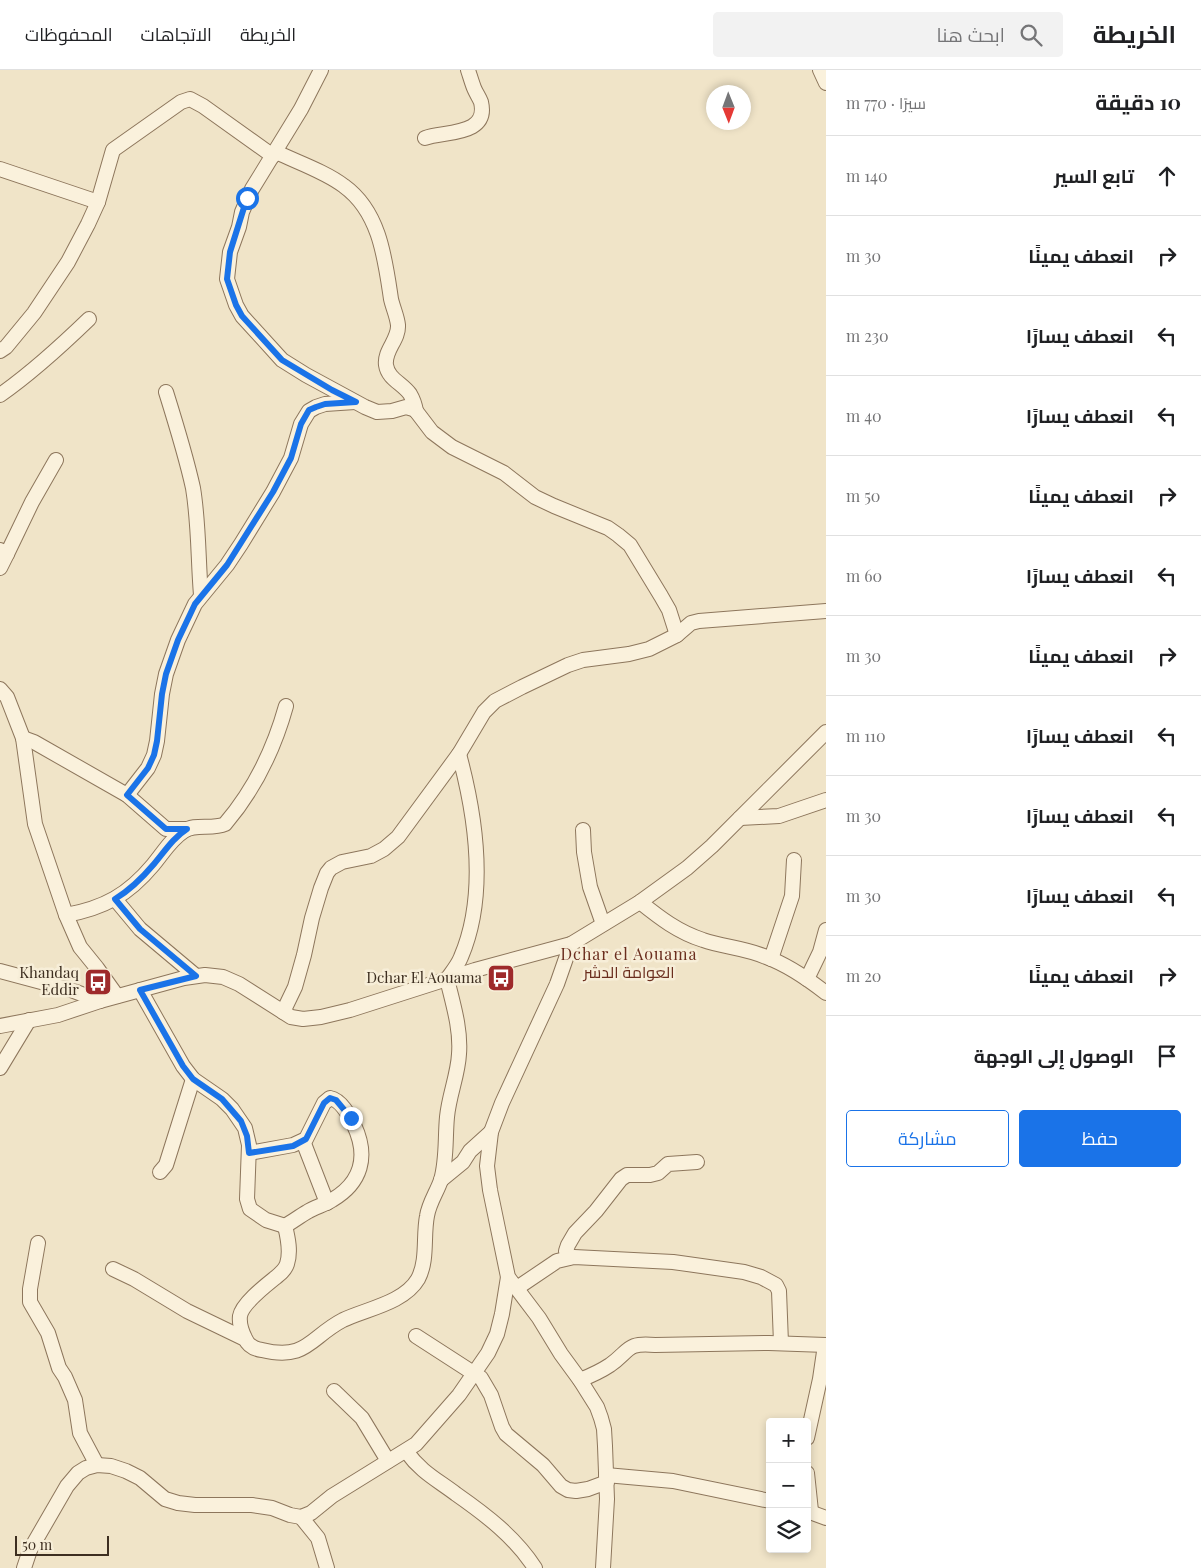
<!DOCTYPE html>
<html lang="ar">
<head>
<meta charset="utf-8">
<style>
  :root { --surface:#fff; --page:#f2f2f2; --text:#202124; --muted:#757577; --line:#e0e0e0; --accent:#1a73e8 }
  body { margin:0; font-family:"Playfair Display",Cairo,serif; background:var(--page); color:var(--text); direction:rtl }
  .controls { position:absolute; right:15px; bottom:15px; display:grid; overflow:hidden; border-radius:5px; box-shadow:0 2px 8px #0003 }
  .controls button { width:45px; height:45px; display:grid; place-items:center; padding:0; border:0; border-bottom:1px solid var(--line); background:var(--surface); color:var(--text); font:25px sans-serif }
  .compass { position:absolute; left:706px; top:15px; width:45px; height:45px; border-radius:50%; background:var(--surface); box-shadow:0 2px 8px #0003; rotate:179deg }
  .scale { position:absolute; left:15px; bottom:12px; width:94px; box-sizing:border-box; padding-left:5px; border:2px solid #3d2e20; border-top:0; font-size:14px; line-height:18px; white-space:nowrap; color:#3d2e20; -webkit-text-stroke:4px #f7eed8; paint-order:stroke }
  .stop { position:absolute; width:15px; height:15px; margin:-11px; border:4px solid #1a73e8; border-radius:50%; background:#fff }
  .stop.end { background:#1a73e8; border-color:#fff; box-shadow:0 1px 5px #0008 }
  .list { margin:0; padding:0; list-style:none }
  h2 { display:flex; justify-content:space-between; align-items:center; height:65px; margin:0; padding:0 20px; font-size:21px }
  h2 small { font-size:16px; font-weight:400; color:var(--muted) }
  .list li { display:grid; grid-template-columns:32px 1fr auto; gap:15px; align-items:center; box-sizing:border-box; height:80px; padding:0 20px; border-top:1px solid var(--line) }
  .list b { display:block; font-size:19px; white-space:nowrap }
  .list em { font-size:16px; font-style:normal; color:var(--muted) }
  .actions { display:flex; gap:10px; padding:15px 20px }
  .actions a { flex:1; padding:11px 0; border:1px solid var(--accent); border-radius:5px; text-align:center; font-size:18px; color:var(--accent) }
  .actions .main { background:var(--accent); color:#fff }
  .icon { flex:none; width:28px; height:28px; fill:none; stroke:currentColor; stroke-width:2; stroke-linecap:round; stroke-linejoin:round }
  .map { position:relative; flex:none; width:826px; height:1498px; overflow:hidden; direction:ltr }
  header { display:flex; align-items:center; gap:30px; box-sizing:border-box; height:70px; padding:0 25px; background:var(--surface); border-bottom:1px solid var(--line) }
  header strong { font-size:24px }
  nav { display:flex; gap:28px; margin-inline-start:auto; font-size:18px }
  .search { width:350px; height:45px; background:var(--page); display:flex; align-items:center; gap:12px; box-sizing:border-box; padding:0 18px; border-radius:5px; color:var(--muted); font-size:19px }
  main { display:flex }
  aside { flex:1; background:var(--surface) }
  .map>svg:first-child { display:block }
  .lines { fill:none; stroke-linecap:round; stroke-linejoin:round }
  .street-casing { stroke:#8d765c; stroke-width:16 }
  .street { stroke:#faf1dc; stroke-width:14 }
  .route { stroke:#1a73e8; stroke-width:6 }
  .labels { text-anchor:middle; stroke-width:5; stroke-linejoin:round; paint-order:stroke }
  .poi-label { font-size:15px; fill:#3d2e20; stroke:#f7eed8; text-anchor:end }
  .neighbourhood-label { font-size:16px; letter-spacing:1px; fill:#6b2e1e; stroke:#f7eed8 }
</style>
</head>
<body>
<header>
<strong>الخريطة</strong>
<div class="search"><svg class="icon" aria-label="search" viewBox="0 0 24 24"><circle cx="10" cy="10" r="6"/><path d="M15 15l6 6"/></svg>ابحث هنا</div>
<nav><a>الخريطة</a><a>الاتجاهات</a><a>المحفوظات</a></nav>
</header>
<main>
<aside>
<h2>10 دقيقة<small>سيرًا · 770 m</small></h2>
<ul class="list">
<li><svg class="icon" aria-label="ahead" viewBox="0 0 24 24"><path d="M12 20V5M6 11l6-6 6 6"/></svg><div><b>تابع السير</b></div><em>140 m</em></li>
<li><svg class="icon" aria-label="right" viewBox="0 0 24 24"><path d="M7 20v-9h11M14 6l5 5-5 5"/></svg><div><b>انعطف يمينًا</b></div><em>30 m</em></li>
<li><svg class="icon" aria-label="left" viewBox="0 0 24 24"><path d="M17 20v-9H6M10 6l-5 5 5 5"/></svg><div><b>انعطف يسارًا</b></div><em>230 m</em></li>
<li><svg class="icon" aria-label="left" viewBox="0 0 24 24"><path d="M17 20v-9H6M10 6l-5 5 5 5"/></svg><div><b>انعطف يسارًا</b></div><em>40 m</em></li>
<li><svg class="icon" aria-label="right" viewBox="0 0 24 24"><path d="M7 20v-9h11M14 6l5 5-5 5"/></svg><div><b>انعطف يمينًا</b></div><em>50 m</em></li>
<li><svg class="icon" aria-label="left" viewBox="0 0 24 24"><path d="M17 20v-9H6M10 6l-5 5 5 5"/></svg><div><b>انعطف يسارًا</b></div><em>60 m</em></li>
<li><svg class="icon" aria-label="right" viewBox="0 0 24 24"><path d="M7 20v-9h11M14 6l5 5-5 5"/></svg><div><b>انعطف يمينًا</b></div><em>30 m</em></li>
<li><svg class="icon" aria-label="left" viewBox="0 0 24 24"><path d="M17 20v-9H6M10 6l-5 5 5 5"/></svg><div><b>انعطف يسارًا</b></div><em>110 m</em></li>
<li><svg class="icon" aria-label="left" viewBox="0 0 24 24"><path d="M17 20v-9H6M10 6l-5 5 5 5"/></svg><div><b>انعطف يسارًا</b></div><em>30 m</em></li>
<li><svg class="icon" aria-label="left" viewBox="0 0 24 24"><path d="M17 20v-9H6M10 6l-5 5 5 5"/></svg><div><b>انعطف يسارًا</b></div><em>30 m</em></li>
<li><svg class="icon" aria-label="right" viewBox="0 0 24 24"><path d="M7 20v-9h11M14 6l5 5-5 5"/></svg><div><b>انعطف يمينًا</b></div><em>20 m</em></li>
<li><svg class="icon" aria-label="arrive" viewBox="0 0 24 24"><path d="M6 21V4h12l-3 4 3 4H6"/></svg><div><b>الوصول إلى الوجهة</b></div></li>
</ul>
<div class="actions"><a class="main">حفظ</a><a>مشاركة</a></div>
</aside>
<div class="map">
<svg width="826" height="1498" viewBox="0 0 826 1498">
  <rect width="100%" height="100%" fill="#f0e4c8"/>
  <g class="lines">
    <g class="street-casing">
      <g id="street">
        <polyline points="321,0 301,39 252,119 242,142 239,157 230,182 227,209 236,235 242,246 282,290 306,305 365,337 377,342 392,341 406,337 413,339 416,341 432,362 452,377 504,403 535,427 554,436 608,458 618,465 630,475 661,526 669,540 677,565"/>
        <polyline points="820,0 826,13"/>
        <path d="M425 68C445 61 489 66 481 32 479 27 476 23 474 18 472 13 470 6 468 0"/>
        <path d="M276 82C297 92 326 102 344 116 380 142 385 189 391 229 393 238 397 246 398 255 399 270 384 280 386 295 388 309 402 313 410 324 413 329 415 335 416 341"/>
        <polyline points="0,99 98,132"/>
        <polyline points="0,281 6,277 34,243 68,192 88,154 98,132 113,80 181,32 190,29 203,36 273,86"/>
        <path d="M166 322C176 354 186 386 193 418 199 454 198 490 201 525"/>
        <path d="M0 325C33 302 61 276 89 249"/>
        <polyline points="0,480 7,484 32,432 56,390"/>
        <polyline points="0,498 7,484"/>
        <polyline points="0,619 7,627 23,668 35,754 66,845 80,877 97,898 117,926"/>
        <polyline points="23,668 34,672 127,725 166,759 187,759"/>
        <polyline points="127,725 148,698 154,685 157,671 162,624 166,604 178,570 195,534 227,495 241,474 273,422 291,388 301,354 309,341 316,337 325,334 355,332"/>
        <polyline points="740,748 779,746 826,730"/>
        <polyline points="583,760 584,782 590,817 603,854"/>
        <polyline points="115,829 140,859 196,906"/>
        <path d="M640 832C660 848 678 862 703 870 723 877 746 878 766 887 788 895 808 909 826 923"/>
        <path d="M66 845C104 838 128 825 153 795 163 783 171 769 184 761 195 753 212 760 225 754 254 720 274 679 286 636"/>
        <polyline points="571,874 557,914 502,1033 491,1062 487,1096 490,1120 508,1207 539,1248 561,1284 580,1310 597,1337 601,1348 604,1359 605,1376 607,1429 603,1498"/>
        <polyline points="771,889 792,826 794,790"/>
        <polyline points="0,901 71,920 100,931"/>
        <polyline points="807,909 820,882 826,860"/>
        <polyline points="140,920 183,996 193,1009 222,1029 232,1039 245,1058 249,1075 247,1129 250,1139 266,1150 285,1156"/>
        <polyline points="283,942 295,917 304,885 312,848 321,818 327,803 331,798 342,792 371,786 384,779 398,767 459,684 484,642 495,631 522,617 568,595 583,590 629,584 649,579 677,565 691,553 699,551 826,541"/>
        <polyline points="0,956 58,945 100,931 184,908 205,905 223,907 239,914 291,947 303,949 321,947 350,940 475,900 571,874 640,832 687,798 712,776 826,662"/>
        <polyline points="0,998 29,950"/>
        <polyline points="303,1071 327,1133"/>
        <path d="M249 1083 293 1075 306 1069 324 1033 330 1028C341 1030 349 1045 354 1055 369 1087 361 1113 332 1130 324 1135 315 1137 307 1142 300 1146 292 1152 285 1156"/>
        <polyline points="160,1102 166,1095 193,1009"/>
        <polyline points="441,1110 463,1092 470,1081 491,1062"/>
        <path d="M285 1156C288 1168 291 1182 287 1194 285 1200 280 1204 275 1208 265 1216 242 1234 240 1246 239 1254 242 1262 245 1268 248 1276 254 1279 262 1280 307 1291 310 1267 343 1250 366 1239 404 1233 418 1209 428 1190 423 1166 427 1146 429 1133 437 1122 441 1110 447 1090 445 1068 447 1047 449 1025 458 1005 459 984 461 959 453 934 447 909 452 902 458 895 461 887 488 824 476 747 459 684"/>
        <polyline points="38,1173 30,1219 30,1232 48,1263 59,1298 65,1307 75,1330 80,1363 97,1395"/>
        <polyline points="568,1188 566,1181 568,1175 575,1163 596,1141 621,1109 627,1105 650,1105 658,1103 668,1094 697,1092"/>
        <polyline points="113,1199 134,1209 187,1241 245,1269"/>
        <polyline points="517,1218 557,1191 574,1187 673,1192 744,1202 761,1207 776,1215 779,1221 781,1273"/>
        <polyline points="416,1266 481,1308 491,1325 502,1357 506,1364 543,1395 561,1416 568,1420 576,1421 588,1419 607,1412"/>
        <path d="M580 1310C590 1306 601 1301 610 1295 630 1281 626 1272 655 1275L769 1273 826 1275"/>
        <polyline points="334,1321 362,1348 388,1391"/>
        <polyline points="807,1368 820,1309 825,1275"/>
        <path d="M406 1381C421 1402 436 1409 456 1424 486 1445 515 1467 535 1498"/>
        <polyline points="807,1403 811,1441"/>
        <polyline points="606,1405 673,1411 770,1431"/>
        <polyline points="807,1441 826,1448"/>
        <polyline points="301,1447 318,1468 327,1498"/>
        <polyline points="24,1498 30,1480 67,1416 78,1403 86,1398 97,1395 111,1396 126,1401 140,1408 165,1429 178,1433 195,1435 252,1435 272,1438 290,1445 301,1447 311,1443 332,1426 416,1374 459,1325 488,1283 497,1264 502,1244 508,1207"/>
      </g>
    </g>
    <use href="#street" class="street"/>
  </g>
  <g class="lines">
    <path class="route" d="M247 128 230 182 227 209 236 235 242 246 282 290 332 320 356 332 325 334 316 337 309 340 301 354 291 388 273 422 227 495 195 534 178 570 166 604 162 624 157 671 154 685 148 698 127 725 166 759H187C173 768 165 781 154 794 143 807 130 820 115 829L140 859 196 906 140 920 183 996 193 1009 222 1029 241 1051 247 1066 249 1083 293 1076 306 1069 324 1033 330 1028 336 1030 351 1048"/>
  </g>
  <defs>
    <g id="bus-square" transform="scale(1.4375)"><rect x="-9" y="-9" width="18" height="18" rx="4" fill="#9e2a2b" stroke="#f7eed8"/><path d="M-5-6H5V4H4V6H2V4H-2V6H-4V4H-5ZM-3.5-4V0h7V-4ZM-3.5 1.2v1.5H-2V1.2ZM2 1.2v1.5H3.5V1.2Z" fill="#fff"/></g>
  </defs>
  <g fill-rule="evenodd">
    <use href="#bus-square" x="501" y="908"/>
    <use href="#bus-square" x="98" y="912"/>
  </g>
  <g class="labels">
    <g class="poi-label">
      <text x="79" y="908">Khandaq<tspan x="79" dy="17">Eddir</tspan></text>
      <text x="482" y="913">Dchar El Aouama</text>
    </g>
    <g class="neighbourhood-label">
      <text x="629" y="890">Dchar el Aouama<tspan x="629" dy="18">العوامة الدشر</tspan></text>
    </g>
  </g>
</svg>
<div class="controls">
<button>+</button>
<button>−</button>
<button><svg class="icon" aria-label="layers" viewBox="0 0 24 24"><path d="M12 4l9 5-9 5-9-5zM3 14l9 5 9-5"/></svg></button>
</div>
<svg class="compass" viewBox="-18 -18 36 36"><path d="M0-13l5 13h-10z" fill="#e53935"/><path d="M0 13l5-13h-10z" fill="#757577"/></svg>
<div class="scale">50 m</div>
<div class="stop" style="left:247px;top:128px"></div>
<div class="stop end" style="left:351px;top:1048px"></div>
</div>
</main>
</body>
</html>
